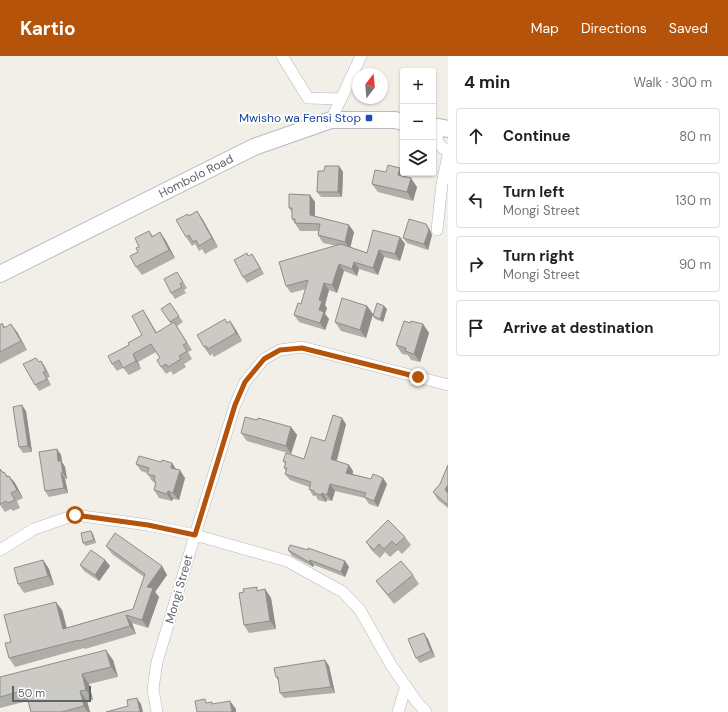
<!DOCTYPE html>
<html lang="en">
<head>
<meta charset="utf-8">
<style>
  :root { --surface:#fff; --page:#f2f2f2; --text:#222; --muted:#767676; --line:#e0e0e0; --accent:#b45309 }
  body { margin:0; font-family:"DM Sans",sans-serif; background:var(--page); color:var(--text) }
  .controls { position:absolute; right:12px; top:12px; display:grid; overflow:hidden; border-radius:4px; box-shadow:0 1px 3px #0004 }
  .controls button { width:36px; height:36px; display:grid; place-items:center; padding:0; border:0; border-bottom:1px solid var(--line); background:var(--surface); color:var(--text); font:20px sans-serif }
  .compass { position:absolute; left:352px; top:12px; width:36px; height:36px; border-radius:50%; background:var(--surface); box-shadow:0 1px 3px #0004; rotate:16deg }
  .scale { position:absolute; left:12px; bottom:10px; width:79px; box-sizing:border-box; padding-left:4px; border:2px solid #5f6368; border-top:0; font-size:11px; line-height:14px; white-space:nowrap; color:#5f6368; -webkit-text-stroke:3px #fff; paint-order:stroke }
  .stop { position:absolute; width:12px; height:12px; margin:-9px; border:3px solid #b45309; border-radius:50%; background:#fff }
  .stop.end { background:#b45309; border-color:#fff; box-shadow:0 1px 4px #0008 }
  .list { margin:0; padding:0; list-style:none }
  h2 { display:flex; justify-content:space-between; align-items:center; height:52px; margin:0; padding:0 16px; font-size:17px }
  h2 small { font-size:13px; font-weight:400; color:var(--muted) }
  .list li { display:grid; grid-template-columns:26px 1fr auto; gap:12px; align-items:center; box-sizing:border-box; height:56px; margin:0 8px 8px; padding:0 8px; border:1px solid var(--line); border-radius:4px }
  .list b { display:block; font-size:15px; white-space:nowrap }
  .list p { margin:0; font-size:13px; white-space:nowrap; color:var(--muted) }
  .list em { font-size:13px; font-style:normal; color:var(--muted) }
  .icon { flex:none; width:22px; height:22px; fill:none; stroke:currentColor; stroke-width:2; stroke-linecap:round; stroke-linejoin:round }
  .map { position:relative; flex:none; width:448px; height:656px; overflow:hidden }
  header { display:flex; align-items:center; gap:24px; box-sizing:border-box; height:56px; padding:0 20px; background:var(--accent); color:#fff }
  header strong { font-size:19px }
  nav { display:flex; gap:22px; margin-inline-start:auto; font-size:14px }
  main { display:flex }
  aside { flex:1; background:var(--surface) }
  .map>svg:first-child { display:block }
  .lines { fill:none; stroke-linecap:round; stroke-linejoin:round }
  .street-casing { stroke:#b5b8bc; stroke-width:12 }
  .secondary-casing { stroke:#b6babf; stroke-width:18 }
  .street { stroke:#fff; stroke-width:11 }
  .secondary { stroke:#fff; stroke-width:16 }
  .wall { fill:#afaea9 }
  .shaded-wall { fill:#8f8d8a }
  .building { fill:#cccac5; stroke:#8f8d8a }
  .route { stroke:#b45309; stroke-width:5 }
  .transit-dot { fill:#1a4fb4; stroke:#fff; stroke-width:1.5 }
  .labels { text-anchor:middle; stroke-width:3.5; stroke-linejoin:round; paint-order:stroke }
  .transit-label { font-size:12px; fill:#164399; stroke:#fff; text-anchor:end }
  .street-label { font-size:12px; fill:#5f6368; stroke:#fff }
</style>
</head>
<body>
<header>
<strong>Kartio</strong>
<nav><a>Map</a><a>Directions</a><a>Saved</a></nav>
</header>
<main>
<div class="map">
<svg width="448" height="656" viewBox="0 0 448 656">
  <rect width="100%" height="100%" fill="#f1efe8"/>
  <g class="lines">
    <g class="street-casing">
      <g id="street">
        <polyline points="282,0 308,42 341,43"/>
        <polyline points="331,64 361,0"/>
        <path d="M438 71C436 83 437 90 448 95"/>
        <polyline points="437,174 442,128 448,99"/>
        <polyline points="0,494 34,473 75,459 148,469 195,479 287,505 343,536 360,554 391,609 416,645 426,656"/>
        <polyline points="157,656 153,633 157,606 195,479 235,349 245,326 264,303 280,294 302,291 448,329"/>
        <polyline points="398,656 406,630"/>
      </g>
    </g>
    <g class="secondary-casing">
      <g id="secondary">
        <polyline points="433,70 448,73"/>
        <path id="s1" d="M0 218 254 91 331 64H395L403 66"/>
      </g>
    </g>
    <use href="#street" class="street"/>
    <use href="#secondary" class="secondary"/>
  </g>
  <g class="wall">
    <polygon points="339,110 343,116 342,141 321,141 317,136 324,115"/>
    <polygon points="386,116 403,117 406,121 417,131 413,145 378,136 372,128"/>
    <polygon points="310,139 315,146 315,160 354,176 350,191 367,197 400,181 405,188 400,205 384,201 378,219 359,213 357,220 344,215 337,237 329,234 325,249 327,252 325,258 329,263 325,274 299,266 294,259 301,248 306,233 291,237 286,230 337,190 323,187 318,179 319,175 300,175 292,163 292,156 289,152"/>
    <polygon points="197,155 203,164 218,191 205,198 202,193 199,195 195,188 192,190 186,181 189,160"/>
    <polygon points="426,168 430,174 432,179 428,194 407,187 403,182"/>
    <polygon points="149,175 153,180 160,176 166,185 175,202 142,219 136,211 138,196 139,191"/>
    <polygon points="252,198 264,218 247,227 243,221 249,200"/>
    <polygon points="181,222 187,232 184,234 186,237 175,243 171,237"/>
    <polygon points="170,247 183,266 177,270 192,294 188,296 192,303 184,308 186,311 173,319 171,315 166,318 161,311 160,302 156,296 138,306 141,313 129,319 123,312 117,315 112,308 129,289 142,279 148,262 157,277 171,268 161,253"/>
    <polygon points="367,250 373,258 366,282 341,275 335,266"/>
    <polygon points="384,250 387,253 383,266 375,263 373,260"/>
    <polygon points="230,265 236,274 242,285 214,301 212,298 210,300 204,291 227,267"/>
    <polygon points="2,267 5,271 17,276 27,294 0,308 0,269"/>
    <polygon points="411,267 423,268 429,277 420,306 411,304 408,299 402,298 396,289"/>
    <polygon points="41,305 45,311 50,321 47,322 51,329 39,335 35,329 39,306"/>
    <polygon points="26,355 32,396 23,397 19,391"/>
    <polygon points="257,364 291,371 297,379 291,398 247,385 241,377"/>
    <polygon points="346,368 337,405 349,409 353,415 353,418 371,423 383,422 387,428 378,451 369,448 365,442 335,435 332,445 327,444 326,446 318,444 316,440 313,440 309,433 309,431 290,424 285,418 286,415 284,412 285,408 283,405 304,403 325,385"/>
    <polygon points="57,393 61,399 62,406 65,411 67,423 65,423 68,437 49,441 45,435"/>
    <polygon points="161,406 172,407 176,413 185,422 179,444 173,443 172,445 159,442 154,434 155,428 154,426 152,425 147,417 141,415 136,408"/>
    <polygon points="448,409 448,452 438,444 433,436 440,428"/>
    <polygon points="0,413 8,420 9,420 15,427 23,442 17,445 20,452 13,455 11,453 5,456 0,449"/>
    <polygon points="93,478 96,487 86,490 83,487"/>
    <polygon points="405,481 411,489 402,498 398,494 390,501 385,496 380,502 372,495 366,486"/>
    <polygon points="106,490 162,510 167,519 155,536 159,541 148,572 132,567 136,578 85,593 84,592 15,611 9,602 11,586 62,554 67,572 133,553 144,521 112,498"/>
    <polygon points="288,494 345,505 349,511 345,521 314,509 313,511 292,500"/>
    <polygon points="43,504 49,513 54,529 24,537 18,528"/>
    <polygon points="105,504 110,510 99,525 84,515 80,509"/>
    <polygon points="413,519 419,528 394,548 382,533 376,525"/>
    <polygon points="265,533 271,542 276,573 249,577 244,569 259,534"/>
    <polygon points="428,583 435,601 420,607 416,602"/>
    <polygon points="113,604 118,621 89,628 93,644 87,645 90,656 31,656 28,645 0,652 0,621"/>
    <polygon points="325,604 329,610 335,637 284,642 280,637 279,626 276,621"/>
  </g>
  <g class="shaded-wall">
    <polygon points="339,110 343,116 342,141 338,136"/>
    <polygon points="400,112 406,120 404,127 398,119"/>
    <polygon points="411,122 417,131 413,145 407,136"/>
    <polygon points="310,139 315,146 315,166 310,159"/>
    <polygon points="197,155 203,164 218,191 212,182"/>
    <polygon points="426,168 430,174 432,179 428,194 424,188"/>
    <polygon points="349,169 354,176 350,193 345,186"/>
    <polygon points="160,176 166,185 175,202 169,194"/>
    <polygon points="400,181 405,188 400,205 395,198"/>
    <polygon points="379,194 384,201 378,219 373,212"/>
    <polygon points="252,198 256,204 264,218 260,212"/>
    <polygon points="354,206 359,213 357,220 352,213"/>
    <polygon points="339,208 344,215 337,237 332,229"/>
    <polygon points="324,227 329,234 325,249 327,252 325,258 329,263 325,274 320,267 319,254 319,244"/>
    <polygon points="367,250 373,258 366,282 360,274"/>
    <polygon points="384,250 387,253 383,266 380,263"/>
    <polygon points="143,254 148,262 161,285 156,277"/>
    <polygon points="230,265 236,274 242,285 236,277"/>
    <polygon points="11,268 17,276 27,294 21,285"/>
    <polygon points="423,268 429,277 420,306 414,298"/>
    <polygon points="133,298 138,306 141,313 136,305"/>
    <polygon points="41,305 45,311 50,321 46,315"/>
    <polygon points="43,316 47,322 51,329 47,323"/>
    <polygon points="22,349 26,355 32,396 28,390"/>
    <polygon points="342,362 346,368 335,410 331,403"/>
    <polygon points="291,371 297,379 291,398 286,390"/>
    <polygon points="57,393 61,399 62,406 65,411 67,423 63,417 58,405"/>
    <polygon points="172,407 177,415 171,412"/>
    <polygon points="349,409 353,415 351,423 346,417"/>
    <polygon points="180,414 185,422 179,444 173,437"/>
    <polygon points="61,417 65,423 68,437 64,432"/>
    <polygon points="9,420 15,427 23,442 17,434"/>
    <polygon points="383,422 387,428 378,451 374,445"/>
    <polygon points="330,428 335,435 332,445 327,439"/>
    <polygon points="448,429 448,438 445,434"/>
    <polygon points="168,435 173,443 172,445 167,438"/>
    <polygon points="322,437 327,444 326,446 321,439"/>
    <polygon points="91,475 93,478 96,487 94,484"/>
    <polygon points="43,504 49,513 54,529 48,520"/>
    <polygon points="105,504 110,510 99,525 95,519"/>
    <polygon points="310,504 314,509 313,511 309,506"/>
    <polygon points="345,505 349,511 345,521 341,516"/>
    <polygon points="162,510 167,519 155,536 159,541 148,572 142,564 147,531"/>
    <polygon points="265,533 271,542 276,573 270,565"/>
    <polygon points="56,546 62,554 69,582 63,573"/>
    <polygon points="126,559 132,567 136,578 130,570"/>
    <polygon points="424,577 428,583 435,601 431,595"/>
    <polygon points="106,594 113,604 118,621 111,611"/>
    <polygon points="325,604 329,610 335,637 331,631"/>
    <polygon points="82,618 89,628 93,644 86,634"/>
    <polygon points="80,635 87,645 90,656 88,656 84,650"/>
    <polygon points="137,642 141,648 143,656 140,656"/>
    <polygon points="230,645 236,653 236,656 232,656"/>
  </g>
  <g class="building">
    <polygon points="388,109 400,112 398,119 411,122 407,136 372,128 375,114 386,116"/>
    <polygon points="325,110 339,110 338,136 317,136 318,115 324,115"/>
    <polygon points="289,138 310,139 310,159 349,169 345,186 318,179 320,168 295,167 295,163 292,163 292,152 289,152"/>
    <polygon points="197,155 212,182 199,190 196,184 193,186 189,179 186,181 176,164 188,158 189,160"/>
    <polygon points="409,163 426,168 429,174 424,188 403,182"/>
    <polygon points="373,174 400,181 395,198 379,194 373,212 354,206 352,213 339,208 332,229 324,227 319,244 322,245 319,254 324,256 320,267 294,259 298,247 301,248 308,224 286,230 279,206 341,188 367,197"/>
    <polygon points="149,175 152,181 160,176 169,194 136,211 130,200 138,196 136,192 139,191 135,182"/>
    <polygon points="247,197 248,200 252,198 260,212 243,221 234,204"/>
    <polygon points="177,216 183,226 180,228 182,231 171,237 164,223"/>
    <polygon points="342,242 367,250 360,274 335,266"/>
    <polygon points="170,247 179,260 170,266 161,253"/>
    <polygon points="377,247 384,250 380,263 373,260"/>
    <polygon points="143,254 156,277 174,266 187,287 183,289 187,295 179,300 181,303 168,311 166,308 161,311 157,304 160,302 151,288 133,298 136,305 123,312 119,304 112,308 108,300 129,289 128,287 142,279 132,260"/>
    <polygon points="225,263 227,267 230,265 236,277 208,293 206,290 204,291 197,279"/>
    <polygon points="404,265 411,267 411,265 423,268 414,298 405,295 406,292 396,289"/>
    <polygon points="2,267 4,272 11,268 21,285 0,296 0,269"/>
    <polygon points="36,302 39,306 41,305 46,315 43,316 47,323 35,329 23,308"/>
    <polygon points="22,349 28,390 19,391 13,351"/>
    <polygon points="333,359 342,362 331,403 349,409 346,417 371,423 373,418 383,422 374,445 364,441 366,437 330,428 327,439 322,437 321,439 314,437 314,435 309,433 311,426 285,418 287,412 284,412 286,406 283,405 286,397 304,403 311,381 325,385"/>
    <polygon points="245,361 257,364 258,362 291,371 286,390 241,377"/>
    <polygon points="57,393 58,405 61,405 63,417 61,417 64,432 45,435 39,396"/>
    <polygon points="139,400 161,406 162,404 172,407 171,412 180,414 173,437 168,435 167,438 154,434 156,426 154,425 155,420 147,418 149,412 136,408"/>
    <polygon points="448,409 448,429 445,434 448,437 448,449 433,436 440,428"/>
    <polygon points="0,413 3,417 4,416 7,421 9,420 17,434 11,437 15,444 8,447 6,445 0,448"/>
    <polygon points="388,464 405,481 396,489 392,485 384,493 379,488 374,494 366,486"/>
    <polygon points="91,475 94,484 83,487 81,477"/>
    <polygon points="115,477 162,510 147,531 153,532 142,564 126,559 130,570 79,585 79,584 9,602 5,587 11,586 4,559 56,546 63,573 133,553 145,518 106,490"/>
    <polygon points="290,489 308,494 308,492 345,505 341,516 310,504 309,506 288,494"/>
    <polygon points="91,494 105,504 95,519 80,509"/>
    <polygon points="43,504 48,520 18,528 14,512"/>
    <polygon points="401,505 413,519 388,539 376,525"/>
    <polygon points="257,531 257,535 265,533 270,565 244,569 239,537 244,536 243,533"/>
    <polygon points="424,577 431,595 416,602 408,583"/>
    <polygon points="106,594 111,611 82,618 86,634 80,635 84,650 62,656 31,656 25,634 0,641 0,621"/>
    <polygon points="325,604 331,631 280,637 278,621 276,621 274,612"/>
    <polygon points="137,642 140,656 106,656 128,650 127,644"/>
    <polygon points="205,643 206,647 212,646 212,648 230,645 232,656 197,656 195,645"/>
  </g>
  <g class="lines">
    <polyline class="route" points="75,459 148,469 195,479 235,349 245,326 264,303 280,294 302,292 418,321"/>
  </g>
  <rect class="transit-dot" x="365" y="58" width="8" height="8" rx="2"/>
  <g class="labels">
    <g class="transit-label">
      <text x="361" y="66">Mwisho wa Fensi Stop</text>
    </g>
    <g class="street-label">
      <text dy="4" stroke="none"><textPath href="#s1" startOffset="219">Hombolo Road</textPath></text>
      <text transform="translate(179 533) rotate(-74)" y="4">Mongi Street</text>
    </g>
  </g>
</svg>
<div class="controls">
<button>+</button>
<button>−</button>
<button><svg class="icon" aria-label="layers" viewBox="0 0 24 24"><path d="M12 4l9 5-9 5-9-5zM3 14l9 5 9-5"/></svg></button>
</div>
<svg class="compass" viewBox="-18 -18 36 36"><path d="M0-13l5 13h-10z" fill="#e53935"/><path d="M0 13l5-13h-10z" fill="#767676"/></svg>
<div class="scale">50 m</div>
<div class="stop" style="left:75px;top:459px"></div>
<div class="stop end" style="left:418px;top:321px"></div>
</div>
<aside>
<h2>4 min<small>Walk · 300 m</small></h2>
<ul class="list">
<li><svg class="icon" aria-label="ahead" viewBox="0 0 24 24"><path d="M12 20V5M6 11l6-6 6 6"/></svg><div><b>Continue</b></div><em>80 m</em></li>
<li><svg class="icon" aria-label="left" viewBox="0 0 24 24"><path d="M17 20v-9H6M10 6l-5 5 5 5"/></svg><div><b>Turn left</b><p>Mongi Street</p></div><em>130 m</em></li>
<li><svg class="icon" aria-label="right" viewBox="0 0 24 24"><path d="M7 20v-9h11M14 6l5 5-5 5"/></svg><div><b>Turn right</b><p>Mongi Street</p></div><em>90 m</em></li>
<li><svg class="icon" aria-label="arrive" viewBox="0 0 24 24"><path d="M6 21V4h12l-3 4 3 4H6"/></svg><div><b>Arrive at destination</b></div></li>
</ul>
</aside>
</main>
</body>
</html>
